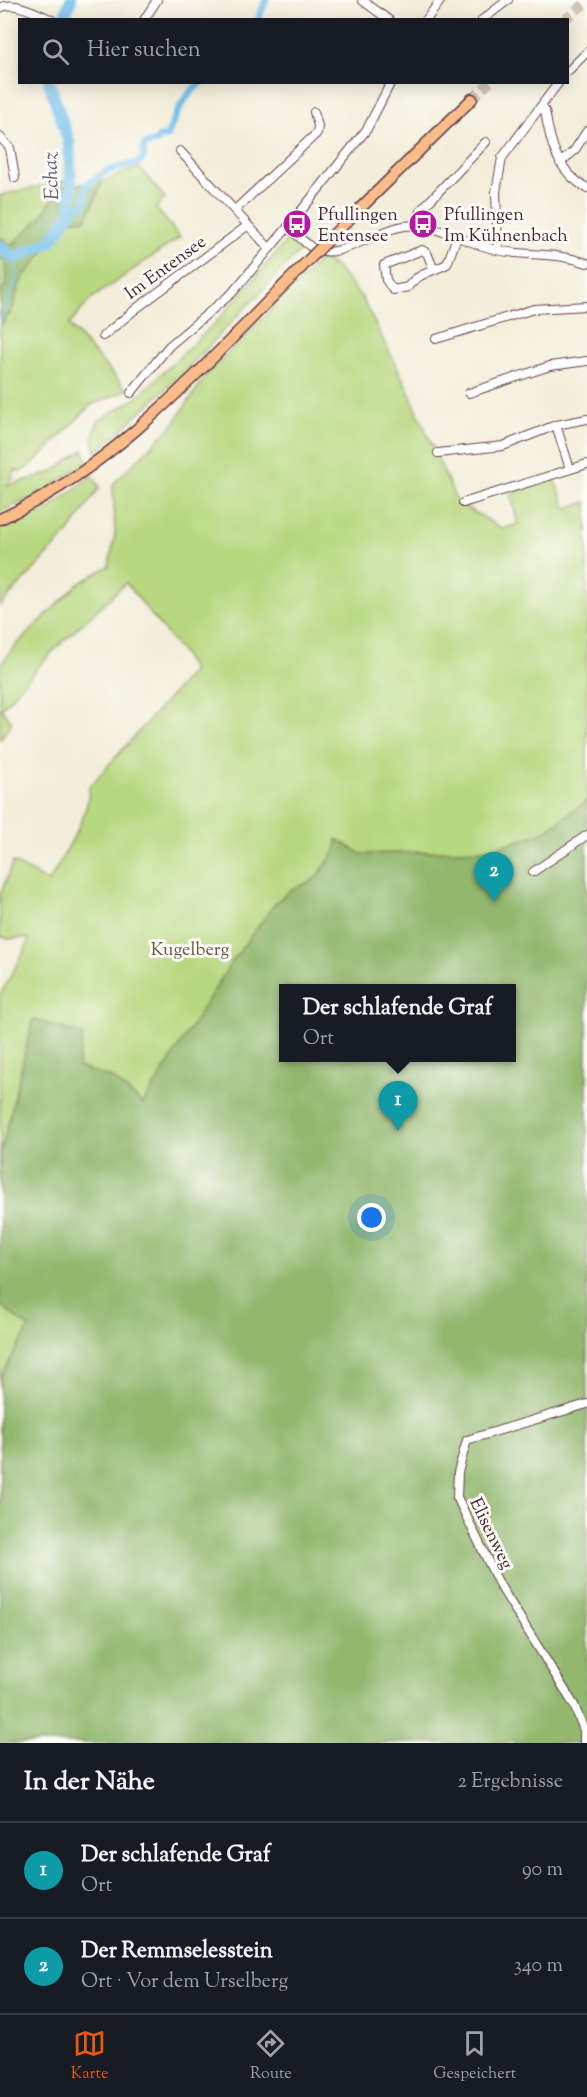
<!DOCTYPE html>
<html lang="de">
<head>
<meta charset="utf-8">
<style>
  :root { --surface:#171b24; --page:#20242c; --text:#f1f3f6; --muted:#9ea1a6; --line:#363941; --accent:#ea580c }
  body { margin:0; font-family:"Sorts Mill Goudy",serif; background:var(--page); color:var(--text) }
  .you { position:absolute; left:372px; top:1218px; width:21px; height:21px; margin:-15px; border:4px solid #fff; border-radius:50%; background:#1a73e8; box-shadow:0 0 0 9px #1a73e833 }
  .badge { display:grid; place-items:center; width:39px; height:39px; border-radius:50%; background:var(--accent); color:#fff; font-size:20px; font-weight:700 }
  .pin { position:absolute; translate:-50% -50px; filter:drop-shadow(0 2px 3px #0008) }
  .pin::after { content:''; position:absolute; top:32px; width:21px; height:18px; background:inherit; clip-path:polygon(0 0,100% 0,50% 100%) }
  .popup { position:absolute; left:279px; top:984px; width:237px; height:78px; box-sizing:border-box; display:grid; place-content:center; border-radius:0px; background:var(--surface); filter:drop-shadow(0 2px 4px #0005); font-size:20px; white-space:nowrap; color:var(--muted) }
  .popup b { font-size:22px; color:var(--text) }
  .popup::after { content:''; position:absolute; left:50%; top:100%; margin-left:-12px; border:12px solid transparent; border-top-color:var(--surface) }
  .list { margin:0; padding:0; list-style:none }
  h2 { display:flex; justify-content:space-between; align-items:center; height:78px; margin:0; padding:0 24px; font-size:26px }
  h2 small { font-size:20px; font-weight:400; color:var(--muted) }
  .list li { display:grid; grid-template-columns:39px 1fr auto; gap:18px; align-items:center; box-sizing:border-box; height:96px; padding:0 24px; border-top:2px solid var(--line) }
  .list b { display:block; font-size:22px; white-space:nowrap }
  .list p { margin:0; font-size:20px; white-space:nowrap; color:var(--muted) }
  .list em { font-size:20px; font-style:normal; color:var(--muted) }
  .icon { flex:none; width:33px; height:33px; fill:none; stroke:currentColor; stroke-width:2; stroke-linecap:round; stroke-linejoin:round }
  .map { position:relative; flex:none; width:587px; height:1743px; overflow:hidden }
  .search { position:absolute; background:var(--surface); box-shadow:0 3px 15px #0003; left:18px; right:18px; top:18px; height:66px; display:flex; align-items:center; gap:15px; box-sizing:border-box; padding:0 21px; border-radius:0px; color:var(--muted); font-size:22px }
  .sheet { height:270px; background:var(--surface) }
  nav { display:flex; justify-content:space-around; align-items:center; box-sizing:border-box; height:84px; border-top:2px solid var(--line); background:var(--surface); font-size:16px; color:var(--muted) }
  nav a { display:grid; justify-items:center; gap:3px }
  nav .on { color:var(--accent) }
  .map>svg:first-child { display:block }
  .green { fill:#b8d880; stroke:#817c56; stroke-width:1.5 }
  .forest { fill:#92b86e; stroke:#6e6c4c; stroke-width:1.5; fill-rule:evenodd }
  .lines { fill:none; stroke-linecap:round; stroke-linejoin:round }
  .stream { stroke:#71c0ec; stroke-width:2 }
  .canal { stroke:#71c0ec; stroke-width:7 }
  .river { stroke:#71c0ec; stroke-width:12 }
  .major-tunnel { stroke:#d1c5b7; stroke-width:10; stroke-dasharray:10 5; stroke-linecap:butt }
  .minor-casing { stroke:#633e45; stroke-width:10 }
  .major-casing { stroke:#633e45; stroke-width:13 }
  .minor { stroke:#fff; stroke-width:8 }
  .major { stroke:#f9bc8a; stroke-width:10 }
  .major-bridge-casing { stroke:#633e45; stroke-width:13; stroke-linecap:butt }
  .major-bridge { stroke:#f9bc8a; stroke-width:10 }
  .labels { text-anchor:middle; stroke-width:6; stroke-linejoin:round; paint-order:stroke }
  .poi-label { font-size:18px; fill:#4a1f2b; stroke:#fdfcf7; text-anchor:start }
  .street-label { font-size:18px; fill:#4a1f2b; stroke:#fdfcf7 }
  .park-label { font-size:18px; fill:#6b5644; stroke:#fdfcf7 }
  .water-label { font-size:20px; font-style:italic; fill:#58576f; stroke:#fdfcf7 }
</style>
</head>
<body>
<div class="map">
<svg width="587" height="1743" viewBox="0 0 587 1743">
  <rect width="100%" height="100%" fill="#fdfcf7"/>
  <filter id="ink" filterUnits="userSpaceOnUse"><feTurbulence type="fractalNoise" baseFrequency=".0167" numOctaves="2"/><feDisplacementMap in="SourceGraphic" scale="12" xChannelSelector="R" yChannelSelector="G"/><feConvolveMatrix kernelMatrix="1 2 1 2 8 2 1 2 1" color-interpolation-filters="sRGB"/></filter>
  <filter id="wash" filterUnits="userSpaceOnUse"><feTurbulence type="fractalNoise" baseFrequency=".008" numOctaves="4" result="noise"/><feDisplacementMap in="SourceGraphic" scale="24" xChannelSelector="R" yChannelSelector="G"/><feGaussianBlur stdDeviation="1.35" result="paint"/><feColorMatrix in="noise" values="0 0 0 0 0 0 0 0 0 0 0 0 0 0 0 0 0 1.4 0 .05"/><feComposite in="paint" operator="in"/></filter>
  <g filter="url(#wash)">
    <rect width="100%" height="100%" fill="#f3eeda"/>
    <g class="green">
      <polygon points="139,167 165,198 156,208 180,237 91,299 69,325 127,390 91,405 33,464 20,472 15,470 13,478 7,486 52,472 83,450 88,461 44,492 0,512 0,195 69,180 53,213 69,221 86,219 103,181"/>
      <polygon points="290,237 305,246 180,376 96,453 93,435 98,421 135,399 216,322"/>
      <path d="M322 258 336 267 362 298 404 381 457 502 503 529 518 524 510 493 554 479 566 508 587 502V801L543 833 487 850 415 852 284 988 0 1386V995L25 950 29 938 8 939 0 936V895L13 862 49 882C63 853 89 820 89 787L193 671 182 653 126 583 52 652 1 709 12 722 0 740V665L17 644 78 584 109 566 115 534 113 484 172 426 207 374Z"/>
      <polygon points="92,475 100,487 68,533 0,606 0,528 44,513"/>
    </g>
    <g class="forest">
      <polygon points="103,181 86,219 69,221 26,274 19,285 13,309 0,327 0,297 6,282 5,261 0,257 0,237 12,245 42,216 61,186"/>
      <path d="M587 801V829L585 831 587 835V1743H0V1378L29 1328 0 1305V1157L33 1019 83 1035 78 1067 112 1078 143 1104 231 963 276 902 290 891 313 880 320 873 336 850 337 839 361 854 487 850 543 833ZM284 988H512V1058H284Z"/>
    </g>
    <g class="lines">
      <polyline class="stream" points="0,321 17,277 14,258"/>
      <g class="canal">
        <polyline points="258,20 266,0"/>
        <path d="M72 210 85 203 86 185 107 171 140 162 143 158 144 145 157 141 159 137H167C175 115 183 96 202 82"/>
      </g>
      <g class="river">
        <polyline points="63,20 71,0"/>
        <polyline points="0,246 14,258 50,242 72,210 69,142 49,82"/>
      </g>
    </g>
  </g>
  <g filter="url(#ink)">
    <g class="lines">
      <g class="major-tunnel">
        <polyline points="564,20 587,2"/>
        <polyline points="472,99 490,82"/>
      </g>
      <g class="minor-casing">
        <g id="minor">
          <polyline points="362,0 389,20"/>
          <path d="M0 8C13 0 39 14 52 20"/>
          <polyline points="144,20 157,0"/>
          <polyline points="426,20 441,0"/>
          <polyline points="482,20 508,0"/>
          <polyline points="568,71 587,52"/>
          <path d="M541 108 545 111C550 142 557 172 587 188"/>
          <polyline points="0,137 10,148 15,178"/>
          <polyline points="180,151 269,248"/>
          <polyline points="560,163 574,151 587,131"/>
          <polyline points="235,210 317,133 318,126 314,112"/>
          <polyline points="419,226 421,210 486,142"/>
          <path d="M288 227C296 233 304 243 313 248 345 264 383 219 422 226 448 231 471 244 497 250 528 257 553 251 587 263"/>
          <polyline points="498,250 496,192 502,158 559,82"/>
          <path d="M434 270 427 253 422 250 384 265 386 280 393 290 408 287C416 274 434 271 447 264L457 237"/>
          <polyline points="103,336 137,308 247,226"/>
          <polyline points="436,339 534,309 587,306"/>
          <polyline points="131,393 169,346 232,293 288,227 367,129 391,82"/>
          <polyline points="469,393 550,366 587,361"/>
          <polyline points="556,425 570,469"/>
          <polyline points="438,453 503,446 556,425 587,419"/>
          <polyline points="463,503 587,464"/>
          <polyline points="533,872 587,835"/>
          <polyline points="584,1743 584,1730 574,1705 499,1584 457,1497 458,1472 467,1440 587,1404"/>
        </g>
      </g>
      <g class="major-casing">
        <g id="major">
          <polyline points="342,226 472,99"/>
          <path d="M0 519C117 467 206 363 295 274"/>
        </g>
      </g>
      <use href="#minor" class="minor"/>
      <use href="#major" class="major"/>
      <g class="major-bridge-casing">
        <polyline id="major-bridge" points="295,274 342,226"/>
      </g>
      <use href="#major-bridge" class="major-bridge"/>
    </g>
  </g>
  <defs>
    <g id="bus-disc" transform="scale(1.5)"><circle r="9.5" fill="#b5179e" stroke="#fdfcf7"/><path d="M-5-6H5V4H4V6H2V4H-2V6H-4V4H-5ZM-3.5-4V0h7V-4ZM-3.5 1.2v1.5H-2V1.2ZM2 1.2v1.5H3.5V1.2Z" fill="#fff"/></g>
  </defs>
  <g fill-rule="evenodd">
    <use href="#bus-disc" x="297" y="224"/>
    <use href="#bus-disc" x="423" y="224"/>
  </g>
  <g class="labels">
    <g class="poi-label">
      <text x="318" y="220">Pfullingen<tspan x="318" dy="21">Entensee</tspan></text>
      <text x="444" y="220">Pfullingen<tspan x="444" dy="21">Im Kühnenbach</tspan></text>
    </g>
    <g class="street-label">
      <text transform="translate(165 267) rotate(-36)" y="6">Im Entensee</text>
      <text transform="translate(492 1533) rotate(64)" y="6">Elisenweg</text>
    </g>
    <g class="park-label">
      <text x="190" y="955">Kugelberg</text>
    </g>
    <g class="water-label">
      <text transform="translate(50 176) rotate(-93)" y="7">Echaz</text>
    </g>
  </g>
</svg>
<div class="you"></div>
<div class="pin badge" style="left:398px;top:1131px;background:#0f9aa8">1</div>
<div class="popup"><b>Der schlafende Graf</b>Ort</div>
<div class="pin badge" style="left:494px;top:902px;background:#0f9aa8">2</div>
<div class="search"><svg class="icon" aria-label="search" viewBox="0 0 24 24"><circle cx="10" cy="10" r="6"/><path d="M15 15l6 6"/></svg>Hier suchen</div>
</div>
<section class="sheet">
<h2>In der Nähe<small>2 Ergebnisse</small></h2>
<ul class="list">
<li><span class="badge" style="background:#0f9aa8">1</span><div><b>Der schlafende Graf</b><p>Ort</p></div><em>90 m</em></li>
<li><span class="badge" style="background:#0f9aa8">2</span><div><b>Der Remmselesstein</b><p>Ort · Vor dem Urselberg</p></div><em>340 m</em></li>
</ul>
</section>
<nav>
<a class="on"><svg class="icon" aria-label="map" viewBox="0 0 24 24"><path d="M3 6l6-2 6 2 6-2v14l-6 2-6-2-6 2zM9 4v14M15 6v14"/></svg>Karte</a>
<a><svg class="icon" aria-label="directions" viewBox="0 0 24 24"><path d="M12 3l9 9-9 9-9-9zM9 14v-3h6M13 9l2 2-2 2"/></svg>Route</a>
<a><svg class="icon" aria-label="saved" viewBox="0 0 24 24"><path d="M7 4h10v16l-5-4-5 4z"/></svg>Gespeichert</a>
</nav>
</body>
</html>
